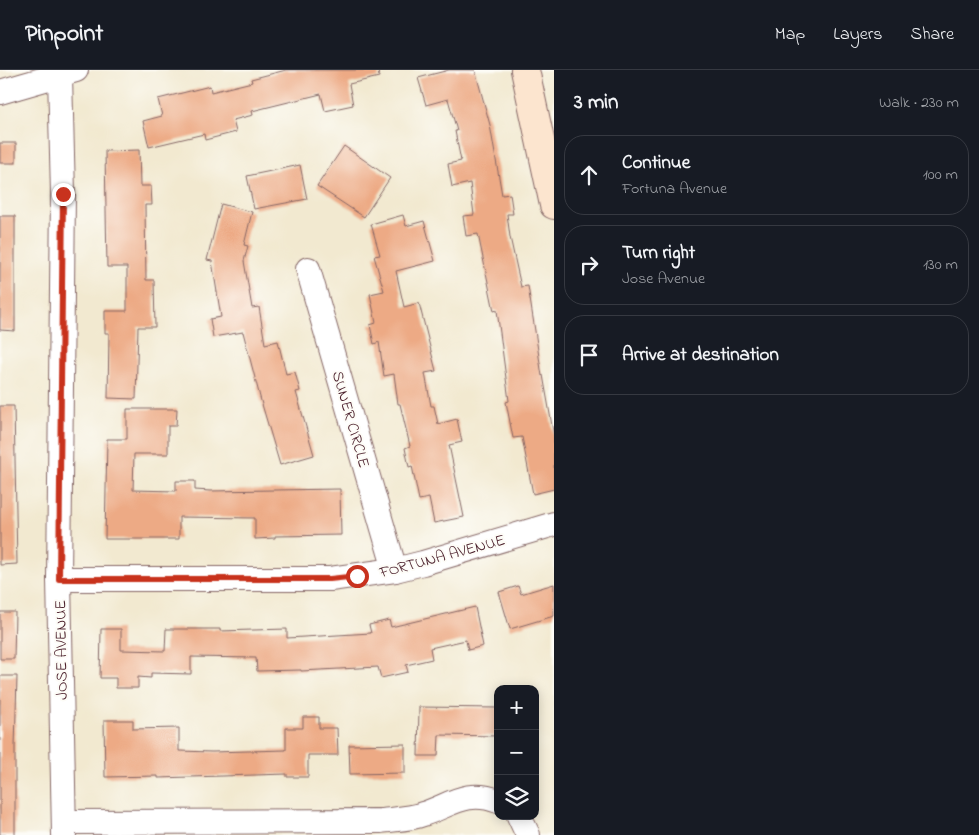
<!DOCTYPE html>
<html lang="en">
<head>
<meta charset="utf-8">
<style>
  :root { --surface:#171b24; --page:#20242c; --text:#f1f3f6; --muted:#9ea1a6; --line:#363941 }
  body { margin:0; font-family:"Indie Flower",sans-serif; background:var(--page); color:var(--text) }
  .controls { position:absolute; right:15px; bottom:15px; display:grid; overflow:hidden; border-radius:10px; box-shadow:0 2px 12px #0003 }
  .controls button { width:45px; height:45px; display:grid; place-items:center; padding:0; border:0; border-bottom:1px solid var(--line); background:var(--surface); color:var(--text); font:25px sans-serif }
  .stop { position:absolute; width:15px; height:15px; margin:-11px; border:4px solid #c8321e; border-radius:50%; background:#fff }
  .stop.end { background:#c8321e; border-color:#fff; box-shadow:0 1px 5px #0008 }
  .list { margin:0; padding:0; list-style:none }
  h2 { display:flex; justify-content:space-between; align-items:center; height:65px; margin:0; padding:0 20px; font-size:21px }
  h2 small { font-size:16px; font-weight:400; color:var(--muted) }
  .list li { display:grid; grid-template-columns:32px 1fr auto; gap:15px; align-items:center; box-sizing:border-box; height:80px; margin:0 10px 10px; padding:0 10px; border:1px solid var(--line); border-radius:20px }
  .list b { display:block; font-size:19px; white-space:nowrap }
  .list p { margin:0; font-size:16px; white-space:nowrap; color:var(--muted) }
  .list em { font-size:16px; font-style:normal; color:var(--muted) }
  .icon { flex:none; width:28px; height:28px; fill:none; stroke:currentColor; stroke-width:2; stroke-linecap:round; stroke-linejoin:round }
  .map { position:relative; flex:none; width:554px; height:765px; overflow:hidden }
  header { display:flex; align-items:center; gap:30px; box-sizing:border-box; height:70px; padding:0 25px; background:var(--surface); border-bottom:1px solid var(--line) }
  header strong { font-size:24px }
  nav { display:flex; gap:28px; margin-inline-start:auto; font-size:18px }
  main { display:flex }
  aside { flex:1; background:var(--surface) }
  .map>svg:first-child { display:block }
  .building { fill:#edaa85 }
  .lines { fill:none; stroke-linecap:round; stroke-linejoin:round }
  .street-casing { stroke:#856665; stroke-width:26 }
  .secondary-casing { stroke:#856665; stroke-width:30 }
  .street { stroke:#fff; stroke-width:24 }
  .secondary { stroke:#fce5cf; stroke-width:28 }
  .route { stroke:#c8321e; stroke-width:6 }
  .labels { text-anchor:middle; stroke-width:4; stroke-linejoin:round; paint-order:stroke }
  .street-label { font-size:16px; fill:#4a1f2b; stroke:#fdfcf7 }
</style>
</head>
<body>
<header>
<strong>Pinpoint</strong>
<nav><a>Map</a><a>Layers</a><a>Share</a></nav>
</header>
<main>
<div class="map">
<svg width="554" height="765" viewBox="0 0 554 765">
  <rect width="100%" height="100%" fill="#fdfcf7"/>
  <filter id="ink" filterUnits="userSpaceOnUse"><feTurbulence type="fractalNoise" baseFrequency=".02" numOctaves="2"/><feDisplacementMap in="SourceGraphic" scale="10" xChannelSelector="R" yChannelSelector="G"/><feConvolveMatrix kernelMatrix="1 2 1 2 8 2 1 2 1" color-interpolation-filters="sRGB"/></filter>
  <filter id="wash" filterUnits="userSpaceOnUse"><feTurbulence type="fractalNoise" baseFrequency=".0096" numOctaves="4" result="noise"/><feDisplacementMap in="SourceGraphic" scale="20" xChannelSelector="R" yChannelSelector="G"/><feGaussianBlur stdDeviation="1.12" result="paint"/><feColorMatrix in="noise" values="0 0 0 0 0 0 0 0 0 0 0 0 0 0 0 0 0 1.4 0 .05"/><feComposite in="paint" operator="in"/></filter>
  <g filter="url(#wash)">
    <rect width="100%" height="100%" fill="#f2e9d0"/>
    <g id="blocks">
      <g class="building">
        <polygon points="286,0 378,0 379,7 349,14 353,35 325,41 321,24 252,41 253,45 233,50 236,62 205,70 204,64 149,77 143,51 162,46 158,29 210,16 211,22 252,12 251,9"/>
        <polygon points="449,0 475,0 490,55 502,125 510,124 513,144 507,144 510,167 521,217 528,216 542,306 543,305 554,367 554,419 533,424 522,367 513,368 506,332 509,331 497,240 494,241 478,164 466,166 463,146 474,145 470,113 452,117 448,94 461,91 455,61 457,61 448,29 426,35 418,8"/>
        <rect x="0" y="73" width="16" height="20"/>
        <polygon points="344,76 390,108 364,147 317,116"/>
        <polygon points="139,80 140,116 151,116 152,135 145,135 146,210 154,210 155,257 138,257 136,329 108,328 109,263 105,263 105,241 127,241 127,197 107,197 105,81"/>
        <polygon points="300,95 307,129 254,139 247,106"/>
        <polygon points="221,134 252,142 244,175 248,176 244,191 252,238 259,237 265,274 278,271 286,304 295,302 300,321 296,322 314,385 280,395 261,331 243,262 213,267 210,249 221,247 212,191 207,190"/>
        <polygon points="403,145 406,156 424,151 435,191 396,201 404,237 419,233 436,301 425,303 431,336 434,336 438,354 457,349 462,372 449,375 464,447 434,453 429,428 419,430 412,396 409,397 405,378 410,376 400,334 398,334 394,304 384,306 379,272 374,274 370,255 376,253 370,224 384,221 374,186 380,185 371,154"/>
        <polygon points="0,146 15,146 15,261 0,260"/>
        <polygon points="0,336 14,336 17,494 0,495"/>
        <polygon points="127,339 177,339 176,356 168,356 168,384 134,384 133,420 176,421 176,411 195,411 195,420 210,421 340,419 341,465 275,466 275,468 255,469 255,448 179,447 179,469 105,469 107,369 127,369"/>
        <polygon points="554,514 554,546 510,559 499,522 518,516 521,524"/>
        <polygon points="475,537 483,576 468,580 466,570 430,578 432,589 406,595 408,602 381,608 378,597 301,601 301,600 257,601 256,588 191,587 191,604 151,603 151,608 138,607 138,618 116,618 116,608 100,608 101,559 121,559 121,580 165,581 166,559 220,559 220,561 287,559 287,568 371,563 369,555 389,550 391,557"/>
        <polygon points="0,542 15,542 14,589 0,589"/>
        <polygon points="0,606 17,606 15,677 15,765 0,765"/>
        <polygon points="419,637 498,638 498,666 439,665 438,686 418,686"/>
        <polygon points="303,647 319,647 319,658 337,658 338,685 308,685 308,707 287,707 287,704 158,708 158,706 105,707 104,650 133,650 133,659 179,658 179,681 212,682 286,680 286,658 303,658"/>
        <polygon points="405,674 405,703 350,704 349,675"/>
      </g>
    </g>
  </g>
  <g filter="url(#ink)">
    <use href="#blocks" fill-opacity="0" stroke="#856665" stroke-width="1"/>
    <g class="lines">
      <g class="street-casing">
        <g id="street">
          <polyline points="60,5 63,124 59,509 64,765"/>
          <polyline points="0,22 76,0"/>
          <polyline points="308,199 395,500"/>
          <polyline points="59,509 330,509 395,500 423,493 554,454"/>
          <polyline points="519,746 528,765"/>
          <path d="M64 752 381 751C395 749 410 749 423 744 451 735 467 719 498 731"/>
        </g>
      </g>
      <g class="secondary-casing">
        <polyline id="secondary" points="525,0 554,135"/>
      </g>
      <use href="#street" class="street"/>
      <use href="#secondary" class="secondary"/>
    </g>
  </g>
  <g class="lines" filter="url(#ink)">
    <polyline class="route" points="63,124 59,509 330,509 357,506"/>
  </g>
  <g class="labels">
    <g class="street-label">
      <text transform="translate(352 349) rotate(74)" y="6">SUNER CIRCLE</text>
      <text transform="translate(442 485) rotate(-15)" y="6">FORTUNA AVENUE</text>
      <text transform="translate(60 580) rotate(-91)" y="6">JOSE AVENUE</text>
    </g>
  </g>
</svg>
<div class="controls">
<button>+</button>
<button>−</button>
<button><svg class="icon" aria-label="layers" viewBox="0 0 24 24"><path d="M12 4l9 5-9 5-9-5zM3 14l9 5 9-5"/></svg></button>
</div>
<div class="stop" style="left:357px;top:506px"></div>
<div class="stop end" style="left:63px;top:124px"></div>
</div>
<aside>
<h2>3 min<small>Walk · 230 m</small></h2>
<ul class="list">
<li><svg class="icon" aria-label="ahead" viewBox="0 0 24 24"><path d="M12 20V5M6 11l6-6 6 6"/></svg><div><b>Continue</b><p>Fortuna Avenue</p></div><em>100 m</em></li>
<li><svg class="icon" aria-label="right" viewBox="0 0 24 24"><path d="M7 20v-9h11M14 6l5 5-5 5"/></svg><div><b>Turn right</b><p>Jose Avenue</p></div><em>130 m</em></li>
<li><svg class="icon" aria-label="arrive" viewBox="0 0 24 24"><path d="M6 21V4h12l-3 4 3 4H6"/></svg><div><b>Arrive at destination</b></div></li>
</ul>
</aside>
</main>
</body>
</html>
